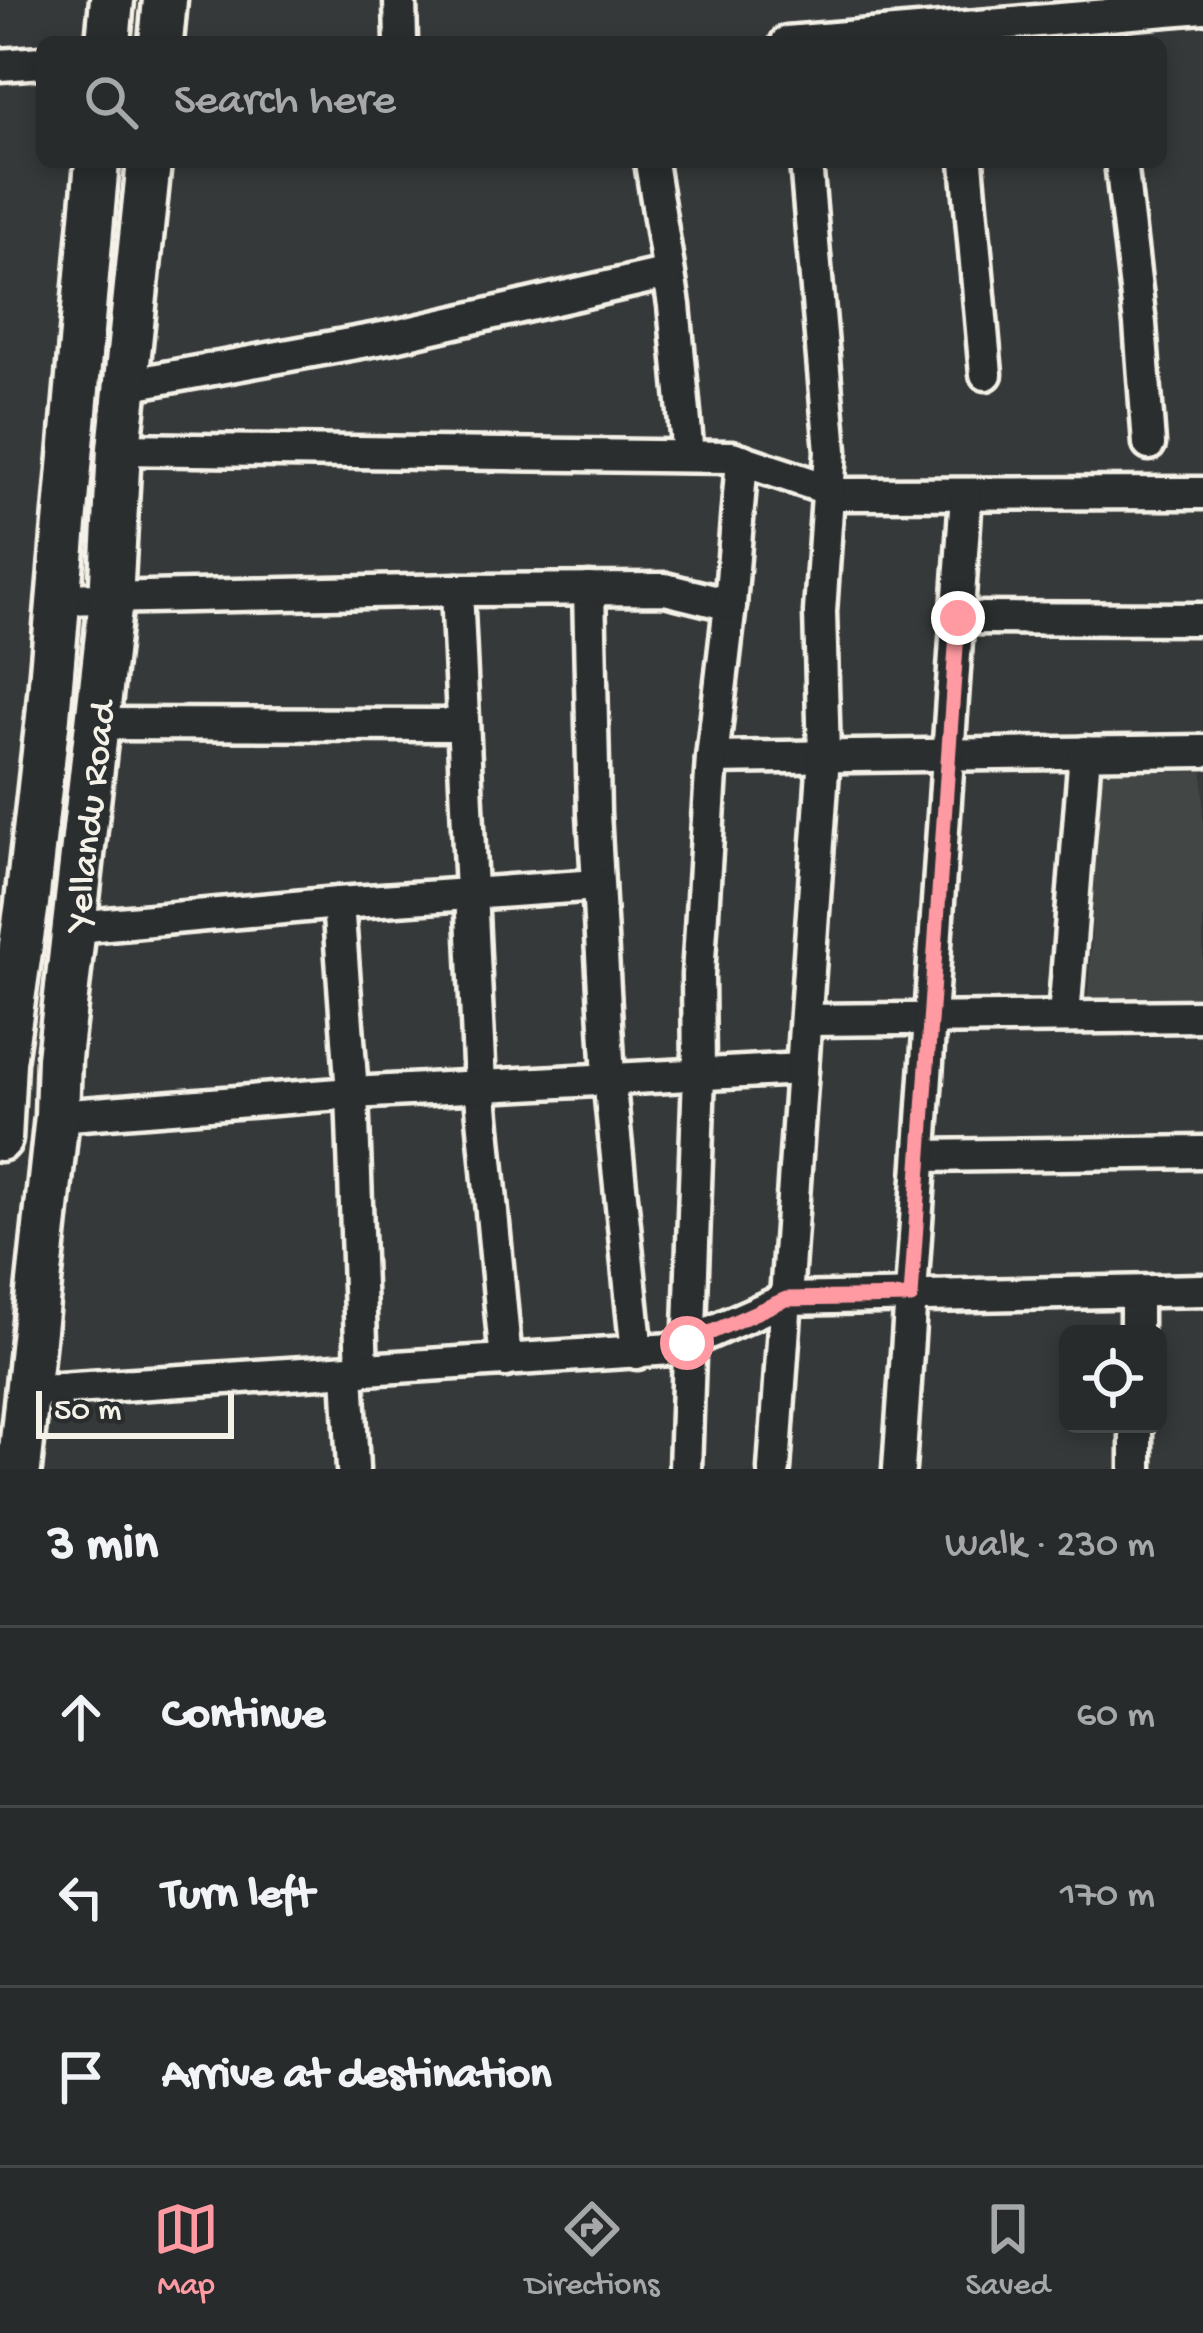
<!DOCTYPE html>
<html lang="en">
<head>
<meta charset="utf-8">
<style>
  :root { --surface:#282b2b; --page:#343737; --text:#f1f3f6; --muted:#a5a7a9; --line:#444747; --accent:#ff9aa2 }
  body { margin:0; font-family:"Gochi Hand",sans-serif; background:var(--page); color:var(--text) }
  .controls { position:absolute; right:36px; bottom:36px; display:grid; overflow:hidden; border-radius:18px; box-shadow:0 6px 18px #0003 }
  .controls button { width:108px; height:108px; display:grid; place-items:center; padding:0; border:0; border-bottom:3px solid var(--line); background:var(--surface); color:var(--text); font:60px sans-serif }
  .scale { position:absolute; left:36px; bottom:30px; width:198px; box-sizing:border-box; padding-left:12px; border:6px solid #f4f1e8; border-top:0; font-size:33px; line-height:42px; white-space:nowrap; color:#f4f1e8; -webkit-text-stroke:9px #2a2d2e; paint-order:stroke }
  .stop { position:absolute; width:36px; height:36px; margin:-27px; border:9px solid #ff9aa2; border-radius:50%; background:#fff }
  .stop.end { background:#ff9aa2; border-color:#fff; box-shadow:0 3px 12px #0008 }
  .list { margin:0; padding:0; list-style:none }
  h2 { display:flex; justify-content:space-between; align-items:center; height:156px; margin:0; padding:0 48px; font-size:51px }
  h2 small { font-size:39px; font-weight:400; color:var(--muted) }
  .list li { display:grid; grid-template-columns:78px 1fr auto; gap:36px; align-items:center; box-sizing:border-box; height:180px; padding:0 48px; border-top:3px solid var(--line) }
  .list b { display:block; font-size:45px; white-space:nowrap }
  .list em { font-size:39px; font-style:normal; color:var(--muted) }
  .icon { flex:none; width:66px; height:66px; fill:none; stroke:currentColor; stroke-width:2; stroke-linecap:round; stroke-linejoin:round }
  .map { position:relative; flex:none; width:1203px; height:1469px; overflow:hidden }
  .search { position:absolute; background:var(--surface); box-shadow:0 6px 18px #0003; left:36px; right:36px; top:36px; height:132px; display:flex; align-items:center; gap:30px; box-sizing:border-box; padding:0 42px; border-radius:18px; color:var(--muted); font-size:45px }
  .sheet { height:696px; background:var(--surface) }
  nav { display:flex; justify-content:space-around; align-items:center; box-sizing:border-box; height:168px; border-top:3px solid var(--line); background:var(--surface); font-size:33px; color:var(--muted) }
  nav a { display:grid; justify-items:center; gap:6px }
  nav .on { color:var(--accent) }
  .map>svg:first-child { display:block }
  .built { fill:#434645 }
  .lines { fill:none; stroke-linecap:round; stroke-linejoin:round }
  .minor-casing { stroke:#f4f1e8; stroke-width:39 }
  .secondary-casing { stroke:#f4f1e8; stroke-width:51 }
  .minor { stroke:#2a2d2e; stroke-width:30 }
  .secondary { stroke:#2a2d2e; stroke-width:42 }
  .route { stroke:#ff9aa2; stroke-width:15 }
  .labels { text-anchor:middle; stroke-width:12; stroke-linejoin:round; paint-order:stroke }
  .street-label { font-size:39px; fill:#f4f1e8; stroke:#2a2d2e }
</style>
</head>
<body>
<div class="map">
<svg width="1203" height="1469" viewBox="0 0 1203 1469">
  <rect width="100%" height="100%" fill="#363939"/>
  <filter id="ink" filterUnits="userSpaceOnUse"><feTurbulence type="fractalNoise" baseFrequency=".00833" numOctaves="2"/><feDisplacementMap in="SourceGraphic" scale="24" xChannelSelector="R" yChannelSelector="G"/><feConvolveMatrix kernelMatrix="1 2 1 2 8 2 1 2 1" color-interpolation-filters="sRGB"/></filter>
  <g filter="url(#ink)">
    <polygon class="built" points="1101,772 1203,772 1203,999 1088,999"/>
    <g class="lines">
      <g class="minor-casing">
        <g id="minor">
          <polyline points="400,0 401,42"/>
          <polyline points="787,42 1203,7"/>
          <polyline points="0,65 42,62"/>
          <polyline points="651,162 674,305 688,456"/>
          <polyline points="967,162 986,374"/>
          <polyline points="1121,162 1140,324 1149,444"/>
          <polyline points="126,385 399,335 668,273"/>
          <polyline points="119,449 732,457 842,494 1203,493"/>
          <polyline points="589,589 594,813 609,1078 637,1353"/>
          <polyline points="457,590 480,1085 506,1361"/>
          <polyline points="59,599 457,590 665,589 730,605 712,758 1203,751"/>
          <polyline points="730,605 742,460"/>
          <polyline points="958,618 1203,619"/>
          <polyline points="97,724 462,725"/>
          <polyline points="338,903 352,1093 362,1370"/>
          <polyline points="75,927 338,903 598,885"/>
          <polyline points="1064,1017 1085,752"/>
          <polyline points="806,1020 1203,1016"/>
          <polyline points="57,1116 352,1093 802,1069"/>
          <polyline points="921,1156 1203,1152"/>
          <polyline points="1136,1292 1136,1334"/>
          <polyline points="348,1371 353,1469"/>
          <polyline points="28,1391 672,1349 786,1299 1203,1290"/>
          <polyline points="1136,1424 1136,1469"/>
          <polyline points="685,1469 699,1074 698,975 712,758"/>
          <polyline points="774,1469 824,756 820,612 831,451 806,162"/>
          <polyline points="899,1469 966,495"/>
        </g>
      </g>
      <g class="secondary-casing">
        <g id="secondary">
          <polyline points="108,42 112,0"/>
          <polyline points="161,42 165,0"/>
          <polyline points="0,1139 4,1062 27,903 48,717 97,162"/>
          <path id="s1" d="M19 1469 57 1116 59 1058 111 600 119 449 149 162"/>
        </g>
      </g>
      <use href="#minor" class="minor"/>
      <use href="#secondary" class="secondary"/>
    </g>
  </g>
  <g class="lines" filter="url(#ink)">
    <polyline class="route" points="687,1343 786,1299 911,1297 958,618"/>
  </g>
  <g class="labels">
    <g class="street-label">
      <text dy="14" stroke="none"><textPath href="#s1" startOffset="657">Yellandu Road</textPath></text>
    </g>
  </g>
</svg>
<div class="controls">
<button><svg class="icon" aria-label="locate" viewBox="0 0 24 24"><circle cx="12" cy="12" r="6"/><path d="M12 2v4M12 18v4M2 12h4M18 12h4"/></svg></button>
</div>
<div class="scale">50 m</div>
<div class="stop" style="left:687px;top:1343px"></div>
<div class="stop end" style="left:958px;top:618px"></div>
<div class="search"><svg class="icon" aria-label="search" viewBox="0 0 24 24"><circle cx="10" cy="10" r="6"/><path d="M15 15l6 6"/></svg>Search here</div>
</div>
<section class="sheet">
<h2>3 min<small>Walk · 230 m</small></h2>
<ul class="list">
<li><svg class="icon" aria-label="ahead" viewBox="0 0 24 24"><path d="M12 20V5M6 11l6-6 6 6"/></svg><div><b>Continue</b></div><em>60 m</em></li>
<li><svg class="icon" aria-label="left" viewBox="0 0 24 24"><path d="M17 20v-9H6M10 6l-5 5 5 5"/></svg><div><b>Turn left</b></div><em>170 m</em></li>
<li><svg class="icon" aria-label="arrive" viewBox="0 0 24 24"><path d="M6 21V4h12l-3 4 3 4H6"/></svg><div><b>Arrive at destination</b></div></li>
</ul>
</section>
<nav>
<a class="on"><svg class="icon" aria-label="map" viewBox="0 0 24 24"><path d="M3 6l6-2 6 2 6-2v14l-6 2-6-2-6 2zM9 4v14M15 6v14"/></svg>Map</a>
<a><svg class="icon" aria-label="directions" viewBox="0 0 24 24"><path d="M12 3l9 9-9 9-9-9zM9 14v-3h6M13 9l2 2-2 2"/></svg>Directions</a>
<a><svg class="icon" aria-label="saved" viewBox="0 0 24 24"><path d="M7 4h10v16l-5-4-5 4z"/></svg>Saved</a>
</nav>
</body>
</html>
